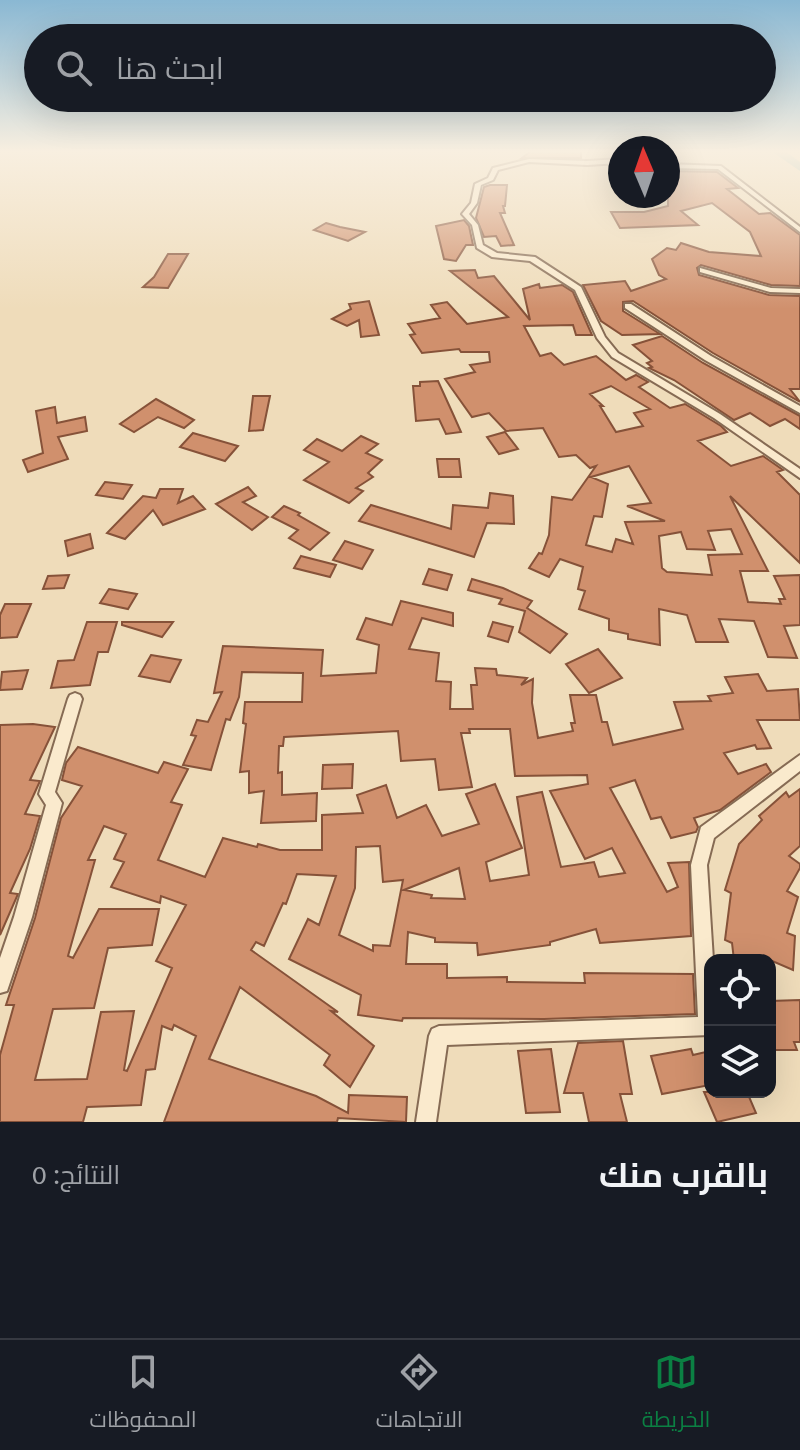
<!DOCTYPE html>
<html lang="ar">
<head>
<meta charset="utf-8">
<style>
  :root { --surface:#171b24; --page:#20242c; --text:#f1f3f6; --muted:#9ea1a6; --line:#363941; --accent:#0b8043 }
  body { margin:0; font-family:"Roboto Serif",Cairo,serif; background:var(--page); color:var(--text); direction:rtl }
  .controls { position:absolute; right:24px; bottom:24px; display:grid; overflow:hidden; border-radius:16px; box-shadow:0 8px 32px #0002 }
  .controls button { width:72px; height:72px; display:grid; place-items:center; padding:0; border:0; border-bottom:2px solid var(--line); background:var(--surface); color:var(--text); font:40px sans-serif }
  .compass { position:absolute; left:608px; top:136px; width:72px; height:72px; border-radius:50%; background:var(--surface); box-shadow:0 8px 32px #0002; rotate:358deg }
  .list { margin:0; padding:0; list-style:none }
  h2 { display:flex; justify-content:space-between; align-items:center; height:104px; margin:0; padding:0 32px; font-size:34px }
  h2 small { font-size:26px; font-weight:400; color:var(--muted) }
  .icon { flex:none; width:44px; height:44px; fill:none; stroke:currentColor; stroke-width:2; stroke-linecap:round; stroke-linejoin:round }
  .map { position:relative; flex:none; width:800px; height:1122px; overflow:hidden; direction:ltr }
  .search { position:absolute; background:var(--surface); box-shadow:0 8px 32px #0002; left:24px; right:24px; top:24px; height:88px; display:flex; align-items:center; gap:20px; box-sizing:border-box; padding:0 28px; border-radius:44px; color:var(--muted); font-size:30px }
  .sheet { height:216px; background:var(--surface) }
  nav { display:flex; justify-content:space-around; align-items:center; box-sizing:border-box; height:112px; border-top:2px solid var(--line); background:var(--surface); font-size:22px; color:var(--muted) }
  nav a { display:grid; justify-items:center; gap:4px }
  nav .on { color:var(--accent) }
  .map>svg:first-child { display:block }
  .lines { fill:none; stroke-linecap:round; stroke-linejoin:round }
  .river { fill:#9ebfb3; fill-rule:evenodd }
  .building { fill:#d0906d; stroke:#865239; stroke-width:2; fill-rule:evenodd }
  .street-casing { stroke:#866b54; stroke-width:4 }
  .street { fill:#faeacd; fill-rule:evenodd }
</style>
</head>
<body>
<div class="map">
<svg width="800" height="1122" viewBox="0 0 800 1122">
  <rect width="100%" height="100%" fill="#efdcba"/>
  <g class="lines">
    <polygon class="river" points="771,151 785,151 800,162 800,171"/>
  </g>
  <g class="building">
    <polygon points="531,151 581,151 581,158 522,158"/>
    <polygon points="668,171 717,172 738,188 727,189 759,214 770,213 800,235 800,286 771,285 701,265 697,268 699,275 769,295 800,296 800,389 790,389 800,402 713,353 633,301 623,302 623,311 660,334 622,335 601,321 583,285 625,281 631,291 666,279 659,275 652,259 667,248 676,250 681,243 709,252 761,256 750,232 712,203 681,211 698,225 620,228 611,212 644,212 668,206"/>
    <polygon points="490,185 507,185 505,206 503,206 505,213 500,213 514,245 501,246 496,236 484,237 476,218 484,187"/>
    <polygon points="464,220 469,226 473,245 466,245 456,261 444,259 436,226"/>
    <polygon points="326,223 340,227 365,232 348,241 314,230"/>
    <polygon points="168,254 188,254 168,288 143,287 154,277"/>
    <path d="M475 270 478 278 494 276 530 320 523 289 539 284 540 288 562 285 573 292 592 335H576L573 325 524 326 540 356 551 353 564 365 596 356 626 380 636 375 648 382 639 387 670 408 685 404 721 426 727 432 698 441 731 466 763 456 783 470 777 472 800 495V563L730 496 768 571H740L748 602 781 604 779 599H785L774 576 800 575V625L784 626 797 658 768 657 754 621 719 619 728 642H696L687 615 659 609 660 645 628 639V634L609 630V619L579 609 585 591 578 589 583 567 560 559 549 577 529 568 539 553 542 554 549 535 552 497 572 500 596 466 590 468 576 455 559 457 543 428 506 431 489 413 472 417 445 379 475 372 470 365 490 362 489 352H461L459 349 422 353 410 335 415 334 408 324 440 318 431 305 447 302 467 324 508 317 450 271ZM611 386 650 409 634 413 643 426 616 432 600 406H603L590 394ZM629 466 651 503 627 506 665 521 625 522 633 544 616 539 612 552 586 545 594 516 602 517 608 484 591 477ZM731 529 742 554 708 555 712 575 667 572 662 568 659 536 681 532 687 549 715 550 708 531Z"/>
    <polygon points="369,301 379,335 361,337 359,320 347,326 332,319 351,309 349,304"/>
    <polygon points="662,336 703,363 800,416 800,429 785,419 770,426 750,413 734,420 674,380 649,368 652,367 647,363 652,361 633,345"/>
    <polygon points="438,381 453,414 461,432 446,434 439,419 416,421 413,386 420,386 420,382"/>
    <polygon points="253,396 270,396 263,430 249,431"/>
    <polygon points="156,399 194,420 184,428 158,417 134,432 120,424"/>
    <polygon points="55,407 57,423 85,417 87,431 58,437 68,459 28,472 23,460 43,453 36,411"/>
    <polygon points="505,432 518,449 499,454 487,437"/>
    <polygon points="193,433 238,446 225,461 180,447"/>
    <polygon points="361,436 378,444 366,453 382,460 368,473 373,477 356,488 363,491 349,503 304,480 329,462 304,450 317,439 342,451"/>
    <polygon points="437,459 459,459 461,477 439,477"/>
    <polygon points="105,482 132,485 123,499 96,495"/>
    <polygon points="248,487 256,496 243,502 268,517 252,530 216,504"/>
    <polygon points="160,489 183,489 178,503 193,496 205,509 163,525 153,510 125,539 107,533 143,496 156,498"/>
    <polygon points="490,493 513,496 514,524 487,523 474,557 359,521 371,505 451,529 453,505 488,508"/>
    <polygon points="284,506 300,513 298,515 329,533 310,550 289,538 298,530 272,517"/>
    <polygon points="90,534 93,548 68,556 65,541"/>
    <polygon points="345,541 373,550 362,569 333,560"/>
    <polygon points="301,556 336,565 330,577 294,568"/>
    <polygon points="429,569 452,575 447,590 423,584"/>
    <polygon points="69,575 64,588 43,589 48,576"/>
    <polygon points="472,579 503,588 532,601 527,608 567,634 550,653 519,632 525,611 499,604 502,599 468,590"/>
    <polygon points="109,589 137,594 128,609 100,603"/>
    <path d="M401 601 453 613V626L422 618 409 649 439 653 436 681 451 682 450 709H473L471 685H477L475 668 496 669 497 675 527 678 521 685 533 679 532 703 538 738 573 731 571 723H575L570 695H596L602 722H607L613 745 683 729 674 702 711 701 708 696 733 693 725 677 758 674 767 691 798 689 800 720H757L771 748 757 749 755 745 724 753 738 774 766 764 771 772 720 810 694 818 698 827 696 832 671 838 661 817 651 819 635 780 610 788 667 892 678 887 668 863 689 862 691 936 600 943 596 929 550 942V945L478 955 477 943 435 942V938L408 932 406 964H447V978L507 977V982L585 983 584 973 693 974 695 1014 544 1019 403 1018 402 1021 358 1015 361 995 289 959 308 919 319 925 336 876 297 874 286 904 283 903 264 946 256 942 251 950 338 1012 331 1011 374 1046 350 1087 324 1065 330 1055 240 987 209 1059 316 1096 348 1113 349 1095 407 1097 406 1122 338 1118 337 1122H164L196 1036 174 1025 172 1030 162 1026 155 1069 146 1070 141 1105 87 1107 83 1122H0V1055L14 1005H6L35 918 61 818 82 786 62 780 66 763 78 747 158 773 164 762 188 769 171 802 182 805 158 860 205 877 223 838 257 847 258 844 280 850H322V815L363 813 357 795 386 785 397 818 426 805 442 836 479 824 466 794 495 784 522 848 486 862 490 881 529 875 517 797 542 792 561 867 594 862 599 877 625 873 612 848 585 859 550 791 588 784 587 775 515 776 510 729H469L470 733H461L472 787 439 790 435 759 401 761 398 731 284 737 283 746H279L278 773 282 772V795L317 793 316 821 261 823 264 791 249 793V771L240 772 246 724 243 723 245 702H302L303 673 242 672 239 697 230 720 226 719 211 770 183 765 196 736 191 735 197 720 208 722 222 692 214 693 223 646 323 650 321 676 376 673 379 645 357 639 366 618 392 625ZM104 826 126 834 114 859 124 862 111 887 160 903 161 896 186 905 156 961 172 968 127 1071 124 1070 134 1011 101 1012 87 1079 35 1080 53 1009 94 1008 108 948 152 945 159 909H99L73 958 68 956 95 860H88ZM380 846 383 882 403 880 390 946 373 945V951L339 935 355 888 356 847ZM459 868 465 899 431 898 432 895 404 890Z"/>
    <polygon points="5,604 31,604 17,637 0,638 0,615"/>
    <polygon points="87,622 117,622 108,652 98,652 90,685 51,688 58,661 74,660"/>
    <polygon points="122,622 173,622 162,637 122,625"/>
    <polygon points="493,622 513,627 508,642 488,636"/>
    <polygon points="598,649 622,678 589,693 566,664"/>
    <polygon points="151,655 181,660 170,682 139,676"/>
    <polygon points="28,670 22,689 0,690 2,672"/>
    <polygon points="33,724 55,727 30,780 40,781 25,814 40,816 30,849 10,893 18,894 0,935 0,725"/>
    <polygon points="353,764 352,788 322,789 323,765"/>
    <polygon points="800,789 800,846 789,856 800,864 800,868 787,891 798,897 787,933 795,936 793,970 770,960 734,960 732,943 725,940 731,893 725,890 739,844 762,820 759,816 786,792 789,797"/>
    <polygon points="800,1000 800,1042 794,1042 797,1050 770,1050 770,1001"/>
    <polygon points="623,1041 632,1094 620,1094 627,1122 589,1122 583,1093 564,1093 578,1043"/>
    <polygon points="551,1049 560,1112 526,1113 518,1051"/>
    <polygon points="691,1049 693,1055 710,1051 710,1085 662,1094 651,1056"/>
    <polygon points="704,1092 747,1092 756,1113 717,1122"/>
  </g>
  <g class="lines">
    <g class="street-casing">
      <g id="street">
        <polygon points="529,159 587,161 620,159 620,163 587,165 529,162 498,170 493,180 481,185 477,203 469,214 478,225 483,245 497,253 535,257 581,287 605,337 618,353 720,414 800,469 800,478 714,418 612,357 597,338 575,290 530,261 492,257 477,248 472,225 462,214 471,203 475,184 488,178 493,168"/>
        <polygon points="668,164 721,166 800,227 800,232 718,169 668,168"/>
        <polygon points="700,268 771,288 800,289 800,293 770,292 700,272"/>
        <polygon points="625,304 631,304 711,356 800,406 800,413 705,360 625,308"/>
        <polygon points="75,693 80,695 82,699 55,792 62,803 32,917 7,991 0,993 0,958 14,917 46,805 39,794 68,699 70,695"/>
        <polygon points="800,755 800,771 714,838 707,865 713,960 710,960 710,1035 447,1045 436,1122 416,1122 429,1036 432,1029 439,1026 698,1017 691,865 701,827"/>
      </g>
    </g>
    <use href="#street" class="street"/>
  </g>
  <linearGradient id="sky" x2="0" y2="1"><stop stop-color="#8ab8d3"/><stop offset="0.49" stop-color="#f8efe0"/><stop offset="1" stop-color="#f8efe0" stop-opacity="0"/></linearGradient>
  <rect width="800" height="309" fill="url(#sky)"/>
</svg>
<div class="controls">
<button><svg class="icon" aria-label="locate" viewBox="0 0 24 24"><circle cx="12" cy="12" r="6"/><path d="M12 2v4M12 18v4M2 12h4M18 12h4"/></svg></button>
<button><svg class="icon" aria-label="layers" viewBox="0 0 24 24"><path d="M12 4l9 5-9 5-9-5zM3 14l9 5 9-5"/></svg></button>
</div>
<svg class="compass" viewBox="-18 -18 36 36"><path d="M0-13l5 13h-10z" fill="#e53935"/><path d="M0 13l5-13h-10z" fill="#9ea1a6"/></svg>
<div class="search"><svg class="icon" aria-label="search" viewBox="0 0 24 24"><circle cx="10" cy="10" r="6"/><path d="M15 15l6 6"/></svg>ابحث هنا</div>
</div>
<section class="sheet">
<h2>بالقرب منك<small>النتائج: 0</small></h2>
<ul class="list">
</ul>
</section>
<nav>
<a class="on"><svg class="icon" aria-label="map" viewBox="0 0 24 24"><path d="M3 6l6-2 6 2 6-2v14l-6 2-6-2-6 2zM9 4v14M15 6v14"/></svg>الخريطة</a>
<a><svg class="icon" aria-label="directions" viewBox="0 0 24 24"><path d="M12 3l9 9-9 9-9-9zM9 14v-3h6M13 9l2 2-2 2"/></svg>الاتجاهات</a>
<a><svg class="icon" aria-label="saved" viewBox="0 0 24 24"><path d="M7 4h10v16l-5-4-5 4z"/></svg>المحفوظات</a>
</nav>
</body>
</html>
